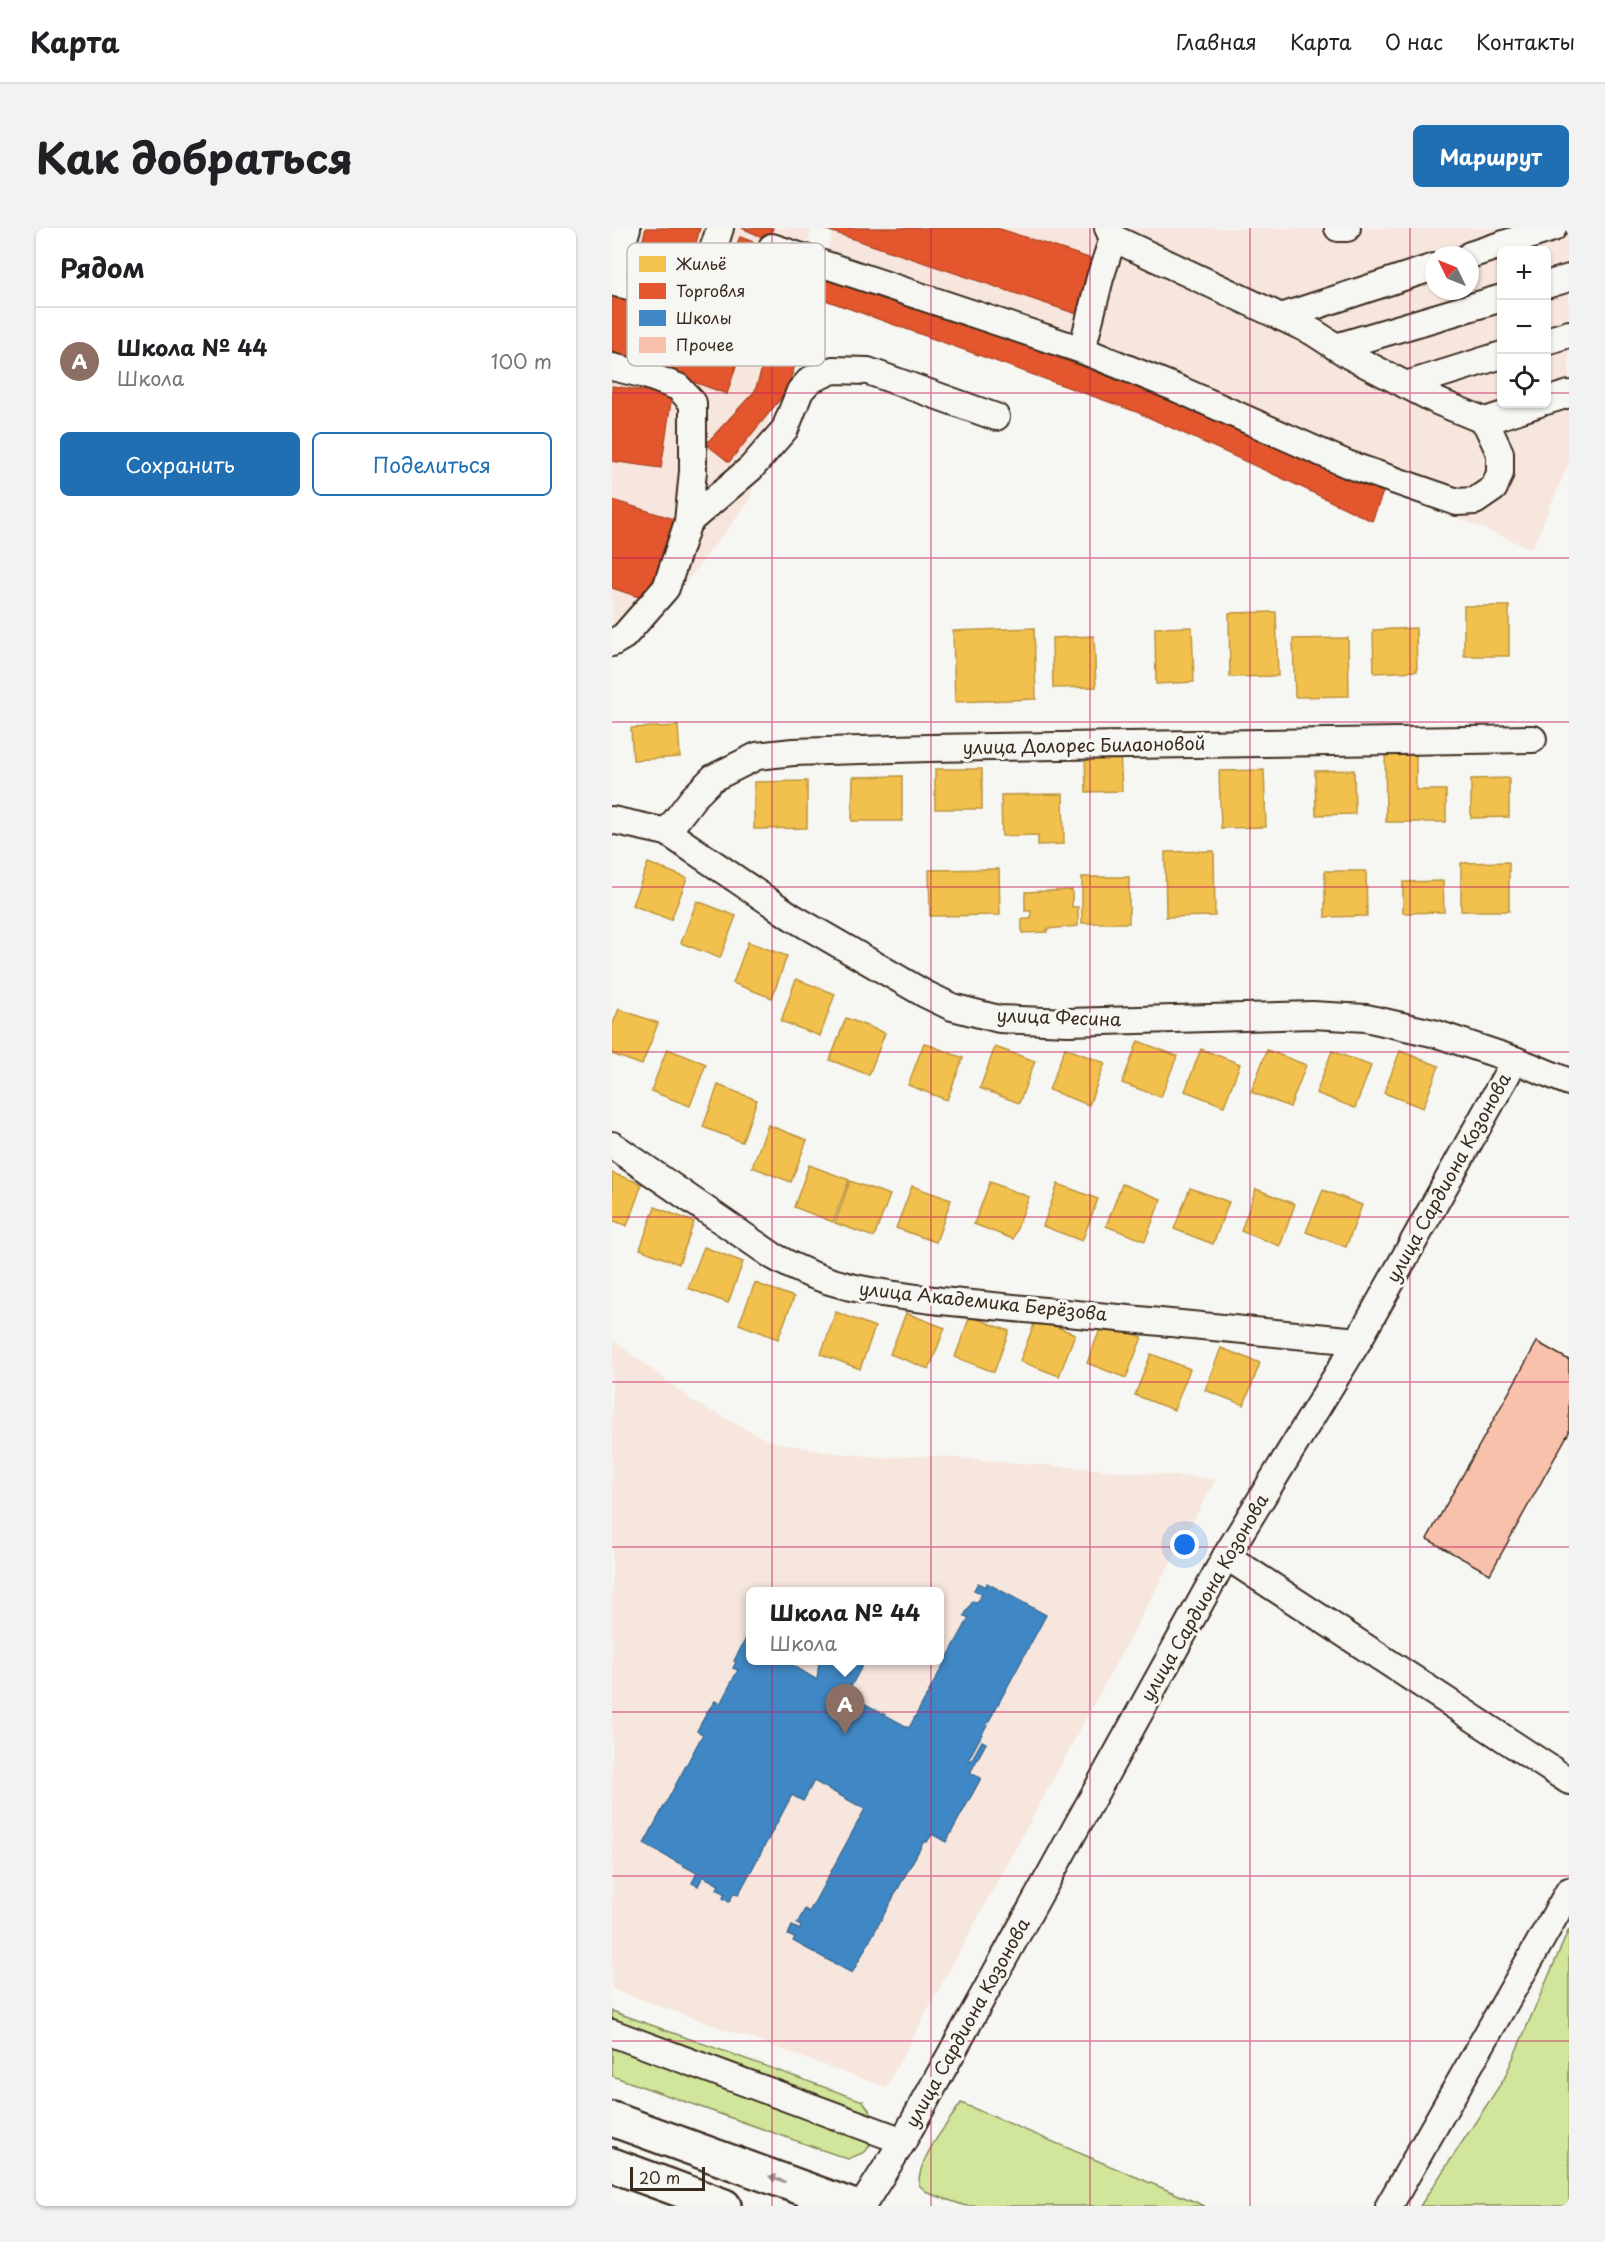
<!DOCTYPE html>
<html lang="ru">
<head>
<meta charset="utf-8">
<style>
  :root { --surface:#fff; --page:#f2f2f2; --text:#202124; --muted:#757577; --line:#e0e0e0; --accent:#1f6fb2 }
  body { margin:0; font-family:"Playpen Sans",sans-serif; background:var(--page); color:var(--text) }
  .controls { position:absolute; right:18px; top:18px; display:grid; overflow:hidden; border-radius:9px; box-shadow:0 2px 4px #0004 }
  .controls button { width:54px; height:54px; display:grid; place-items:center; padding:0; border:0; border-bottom:2px solid var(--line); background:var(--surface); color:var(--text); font:30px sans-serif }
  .compass { position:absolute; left:813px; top:18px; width:54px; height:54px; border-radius:50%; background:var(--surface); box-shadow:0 2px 4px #0004; rotate:313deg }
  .scale { position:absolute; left:18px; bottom:15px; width:75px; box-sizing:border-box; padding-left:6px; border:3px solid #3b2a1e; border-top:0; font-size:16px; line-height:21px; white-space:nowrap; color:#3b2a1e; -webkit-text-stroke:4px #f6f6f2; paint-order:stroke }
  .you { position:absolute; left:573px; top:1317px; width:21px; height:21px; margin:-15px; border:4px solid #fff; border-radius:50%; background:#1a73e8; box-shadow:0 0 0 9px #1a73e833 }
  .badge { display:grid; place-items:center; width:39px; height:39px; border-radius:50%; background:var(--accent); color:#fff; font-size:20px; font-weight:700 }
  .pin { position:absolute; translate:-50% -50px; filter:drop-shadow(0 2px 3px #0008) }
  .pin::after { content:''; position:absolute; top:32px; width:21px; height:18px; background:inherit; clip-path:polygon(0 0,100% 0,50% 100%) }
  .popup { position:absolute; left:134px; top:1359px; width:198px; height:78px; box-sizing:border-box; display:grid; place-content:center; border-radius:9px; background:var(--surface); filter:drop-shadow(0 2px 4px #0005); font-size:20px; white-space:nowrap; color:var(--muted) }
  .popup b { font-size:22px; color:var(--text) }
  .popup::after { content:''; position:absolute; left:50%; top:100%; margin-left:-12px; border:12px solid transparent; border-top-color:var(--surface) }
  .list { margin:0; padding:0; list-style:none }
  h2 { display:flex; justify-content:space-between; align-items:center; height:78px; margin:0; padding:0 24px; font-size:26px }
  h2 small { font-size:20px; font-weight:400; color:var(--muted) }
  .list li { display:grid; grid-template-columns:39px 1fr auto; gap:18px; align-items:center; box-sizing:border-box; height:108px; padding:0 24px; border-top:2px solid var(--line) }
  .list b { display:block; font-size:22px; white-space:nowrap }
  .list p { margin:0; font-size:20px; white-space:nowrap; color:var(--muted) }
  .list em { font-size:20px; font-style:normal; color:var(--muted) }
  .actions { display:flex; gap:12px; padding:18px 24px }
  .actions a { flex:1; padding:14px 0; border:2px solid var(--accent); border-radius:9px; text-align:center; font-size:21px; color:var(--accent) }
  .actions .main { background:var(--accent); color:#fff }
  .icon { flex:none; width:33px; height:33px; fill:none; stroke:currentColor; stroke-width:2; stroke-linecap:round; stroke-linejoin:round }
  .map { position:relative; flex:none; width:957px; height:1978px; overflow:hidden; border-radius:9px }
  header { display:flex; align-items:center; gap:36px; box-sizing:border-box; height:84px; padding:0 30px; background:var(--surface); border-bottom:2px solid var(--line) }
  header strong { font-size:28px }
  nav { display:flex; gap:33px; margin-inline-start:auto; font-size:21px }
  .intro { display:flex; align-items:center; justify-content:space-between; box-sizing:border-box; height:144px; padding:0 36px }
  h1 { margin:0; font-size:42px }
  .button { padding:15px 27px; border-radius:9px; background:var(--accent); color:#fff; font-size:21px; font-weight:700 }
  main { display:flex; gap:36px; padding:0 36px }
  aside { flex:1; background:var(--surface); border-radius:9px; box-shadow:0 2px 4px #0004 }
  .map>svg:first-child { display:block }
  .built { fill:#f7e6dd; fill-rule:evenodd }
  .green { fill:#d1e69b; stroke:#86885c; stroke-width:1.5 }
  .homes { fill:#f2c14e; stroke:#bb9440; stroke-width:1.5 }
  .shops { fill:#e4572e; stroke:#b14a29; stroke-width:1.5 }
  .schools { fill:#3f88c5; stroke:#3e6c93; stroke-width:1.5 }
  .building { fill:#f8c1ac; stroke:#3b2a1e; stroke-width:1.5 }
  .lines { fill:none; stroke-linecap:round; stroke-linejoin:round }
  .minor-casing { stroke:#3b2a1e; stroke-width:30 }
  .highway-casing { stroke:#3b2a1e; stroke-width:38 }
  .minor { stroke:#f6f6f2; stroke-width:26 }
  .highway { stroke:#f6f6f2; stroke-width:33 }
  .oneway { fill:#989088 }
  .grid { fill:none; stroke:#c2185b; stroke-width:1.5; stroke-opacity:0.55 }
  .labels { text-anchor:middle; stroke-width:6; stroke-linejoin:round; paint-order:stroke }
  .street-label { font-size:18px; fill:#3b2a1e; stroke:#f6f6f2 }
  .key { fill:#f6f6f2; stroke:#beb9b2; stroke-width:1.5 }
  .key-label { font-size:16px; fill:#3b2a1e }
</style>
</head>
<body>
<header>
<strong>Карта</strong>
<nav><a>Главная</a><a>Карта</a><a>О нас</a><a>Контакты</a></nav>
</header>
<div class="intro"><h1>Как добраться</h1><a class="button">Маршрут</a></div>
<main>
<aside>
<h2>Рядом<small></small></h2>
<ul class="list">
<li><span class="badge" style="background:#8d6e63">A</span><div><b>Школа № 44</b><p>Школа</p></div><em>100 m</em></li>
</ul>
<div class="actions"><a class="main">Сохранить</a><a>Поделиться</a></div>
</aside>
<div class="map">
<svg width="957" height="1978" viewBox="0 0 957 1978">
  <rect width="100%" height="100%" fill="#f6f6f2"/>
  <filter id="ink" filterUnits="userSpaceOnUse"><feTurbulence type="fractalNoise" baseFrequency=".0167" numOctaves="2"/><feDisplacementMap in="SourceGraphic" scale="12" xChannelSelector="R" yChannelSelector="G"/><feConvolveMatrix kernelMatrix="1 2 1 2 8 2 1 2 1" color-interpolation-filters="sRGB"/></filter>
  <g filter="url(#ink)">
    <g class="built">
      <polygon points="0,0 200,0 138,272 45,391 0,420"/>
      <path d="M222 0H957V235L920 321 481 138 209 41ZM890 22H934V176H890ZM822 27H858V63H822Z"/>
      <path d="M0 1111 82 1174 155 1212 213 1224 269 1229 320 1228 604 1251 274 1859 0 1761ZM138 1364H328V1432H138Z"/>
    </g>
    <g class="green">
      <polygon points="957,1701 957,1978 808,1978 892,1851"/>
      <polygon points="0,1783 251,1873 262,1889 268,1903 253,1924 236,1931 0,1848"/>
      <path d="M349 1875 593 1978H354L316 1965 307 1957C305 1931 335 1897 349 1875Z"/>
    </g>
    <g class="homes">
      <rect x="852" y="378" width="45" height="50"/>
      <polygon points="664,384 666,448 618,449 617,385"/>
      <polygon points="580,399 582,454 544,456 543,400"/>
      <polygon points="422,400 424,471 343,474 341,403"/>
      <polygon points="804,400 805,443 762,445 761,402"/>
      <polygon points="482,408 484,459 441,460 440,410"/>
      <polygon points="736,410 737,468 683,469 681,411"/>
      <polygon points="66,498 68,529 21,532 19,500"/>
      <polygon points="773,514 804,514 804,562 834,562 834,594 774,594"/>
      <polygon points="508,523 510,563 474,564 473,525"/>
      <rect x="323" y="541" width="47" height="40"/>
      <polygon points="652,542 654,599 609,600 607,543"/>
      <polygon points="742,542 743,586 704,587 703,543"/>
      <polygon points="290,548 290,593 240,593 241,549"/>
      <polygon points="897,550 897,589 859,590 859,551"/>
      <polygon points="195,553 195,600 142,601 142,554"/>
      <polygon points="451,566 452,616 426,617 426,607 390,608 389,567"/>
      <polygon points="602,623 603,688 554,689 553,624"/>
      <polygon points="897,634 897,683 849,683 849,635"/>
      <polygon points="36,635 75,650 59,692 20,677"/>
      <polygon points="387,641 388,687 318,688 317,642"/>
      <polygon points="713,643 754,643 755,688 713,689"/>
      <rect x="470" y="649" width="47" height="46"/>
      <polygon points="831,653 832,684 791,685 791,654"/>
      <polygon points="460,662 460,679 466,679 466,698 435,701 435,704 410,705 410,691 419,691 419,683 413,683 413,664"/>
      <polygon points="85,673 124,688 108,730 69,715"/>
      <polygon points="136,714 175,728 160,770 121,755"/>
      <polygon points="184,751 223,766 208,808 169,793"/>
      <polygon points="7,781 46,795 30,837 0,826 0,798"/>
      <polygon points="234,790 273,805 257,847 218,832"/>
      <polygon points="526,813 565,828 549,869 510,855"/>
      <polygon points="312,815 351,830 335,872 296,857"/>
      <polygon points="383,819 423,833 407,875 368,860"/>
      <polygon points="453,820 493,835 477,877 437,862"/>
      <polygon points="55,821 94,836 78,878 39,863"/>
      <polygon points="589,821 628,836 612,878 573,863"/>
      <polygon points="655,822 694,837 678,879 639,864"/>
      <polygon points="720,823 759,838 743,880 704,865"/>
      <polygon points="788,823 827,838 811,880 772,865"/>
      <polygon points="106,857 145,872 130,914 91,899"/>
      <polygon points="156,897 195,912 179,954 140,939"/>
      <polygon points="197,937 237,952 221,994 182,979"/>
      <polygon points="0,945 30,956 15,998 0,992"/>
      <polygon points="238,953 278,967 262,1009 223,995"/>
      <polygon points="378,954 417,969 401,1011 362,996"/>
      <polygon points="446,956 486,971 470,1013 431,998"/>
      <polygon points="510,956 549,971 533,1013 494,998"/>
      <polygon points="300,958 339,972 324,1014 284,1000"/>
      <polygon points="578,960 617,974 601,1016 562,1001"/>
      <polygon points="644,961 683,976 668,1018 629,1003"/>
      <polygon points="711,962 750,977 734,1019 694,1004"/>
      <polygon points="43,979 82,994 67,1036 28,1021"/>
      <polygon points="92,1019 131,1034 116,1075 76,1060"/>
      <polygon points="143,1055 182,1069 166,1111 127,1096"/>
      <polygon points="224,1084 263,1099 248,1141 209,1126"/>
      <polygon points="294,1085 333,1100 317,1141 278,1126"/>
      <polygon points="358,1088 397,1103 382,1144 343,1129"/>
      <polygon points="424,1091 463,1106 447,1148 408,1133"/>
      <polygon points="491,1094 530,1109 514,1150 475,1135"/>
      <polygon points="609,1120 648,1135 632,1177 593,1162"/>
      <polygon points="539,1126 578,1141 562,1182 523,1167"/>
    </g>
    <g class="shops">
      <polygon points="34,0 88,0 79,33 29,19"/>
      <polygon points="130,0 161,0 157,12"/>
      <polygon points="209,0 385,0 489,34 471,88"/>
      <polygon points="128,9 508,153 512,145 607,187 771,264 760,293 683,256 525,184 208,70 173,165 117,234 94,216 143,163 168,83 144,75 115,166 0,124 0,68 90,99"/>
      <polygon points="0,158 60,167 49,240 0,233"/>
      <polygon points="0,272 65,292 39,373 0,360"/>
    </g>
    <polygon class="schools" points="366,1355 374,1359 375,1355 434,1387 356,1532 359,1533 370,1513 374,1515 358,1545 369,1550 334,1614 320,1606 315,1614 312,1613 240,1745 181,1713 183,1710 176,1707 180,1698 188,1702 189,1698 185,1696 193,1681 197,1684 253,1581 202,1553 191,1573 180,1567 126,1667 122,1665 117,1674 111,1670 113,1666 105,1661 107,1657 91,1648 86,1658 80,1655 85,1645 32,1616 91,1506 85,1503 96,1483 103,1473 108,1476 126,1442 121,1440 124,1434 122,1433 138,1403 138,1432 172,1432 205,1452 207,1434 211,1436 213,1432 253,1432 235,1466 297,1500 357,1390 352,1388 361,1373 365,1375 370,1366 362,1362"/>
    <polygon class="building" points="925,1114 957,1132 957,1204 878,1346 815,1311"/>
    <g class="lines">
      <g class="minor-casing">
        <g id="minor">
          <polyline points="496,0 501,10 701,104 738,128 827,174 873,193 925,176"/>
          <polyline points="726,0 735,0"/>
          <polyline points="501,10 488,50 470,122 564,160 735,236 845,274 863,273 882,260 888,245 888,225 873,193"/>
          <polyline points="160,19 470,122"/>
          <polyline points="858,27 941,0"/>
          <polyline points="0,50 15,0"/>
          <path d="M0 54C21 59 60 72 79 60 91 52 104 14 108 0"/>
          <polyline points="934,57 957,50"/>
          <polyline points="669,89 822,39"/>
          <polyline points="934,113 957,106"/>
          <polyline points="724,119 890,70"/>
          <polyline points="0,139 34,147 66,159 81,175 81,243 76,294 54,360 12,408 0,415"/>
          <polyline points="794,157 890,127"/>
          <polyline points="934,173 957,166"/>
          <polyline points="76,294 139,240 173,201 188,163 198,152 221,142 256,143 384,189"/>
          <polyline points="0,592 55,604 180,689 313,766 340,779 387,791 456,794 700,787 754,790 825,806 903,832 957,854"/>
          <polyline points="55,604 81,570 101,550 145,528 181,524 317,520 921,511"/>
          <path d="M0 917 161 1028C218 1061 265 1065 329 1073L746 1113"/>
          <polyline points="614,1328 957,1553"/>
          <polyline points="0,1805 291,1913"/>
          <polyline points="250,1978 291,1913 614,1328 746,1113 903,832"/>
          <polyline points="777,1978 957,1663"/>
        </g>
      </g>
      <g class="highway-casing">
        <g id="highway">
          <polyline points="0,1891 240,1978"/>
          <polyline points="0,1937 112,1978"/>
        </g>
      </g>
      <use href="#minor" class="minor"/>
      <use href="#highway" class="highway"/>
    </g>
    <defs><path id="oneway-solid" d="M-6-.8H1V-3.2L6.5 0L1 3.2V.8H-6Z" transform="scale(1.5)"/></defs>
    <use class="oneway" href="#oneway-solid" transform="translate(165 1951) rotate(-160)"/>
  </g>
  <path class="grid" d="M160 0V1978M319 0V1978M478 0V1978M638 0V1978M798 0V1978M0 165H890M934 165H957M0 330H957M0 494H957M0 659H957M0 824H957M0 989H957M0 1154H957M0 1319H957M0 1484H957M0 1648H957M0 1813H957"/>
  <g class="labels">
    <g class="street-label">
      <text transform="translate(472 518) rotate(-1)" y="6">улица Долорес Билаоновой</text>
      <text transform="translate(447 790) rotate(2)" y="6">улица Фесина</text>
      <text transform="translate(837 950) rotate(-61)" y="6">улица Сардиона Козонова</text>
      <text transform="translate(371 1074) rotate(6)" y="6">улица Академика Берёзова</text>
      <text transform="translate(593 1370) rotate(-60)" y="6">улица Сардиона Козонова</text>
      <text transform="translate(356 1795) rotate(-61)" y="6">улица Сардиона Козонова</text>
    </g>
  </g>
  <rect x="15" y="15" width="198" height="123" rx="9" class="key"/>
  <rect x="27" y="28" width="27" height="16" fill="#f2c14e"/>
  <rect x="27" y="55" width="27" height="16" fill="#e4572e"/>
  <rect x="27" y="82" width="27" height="16" fill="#3f88c5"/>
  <rect x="27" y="109" width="27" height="16" fill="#f8c1ac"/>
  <g class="key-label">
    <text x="64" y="42">Жильё</text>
    <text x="64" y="69">Торговля</text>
    <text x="64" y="96">Школы</text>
    <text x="64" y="123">Прочее</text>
  </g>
</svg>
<div class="controls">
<button>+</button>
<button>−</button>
<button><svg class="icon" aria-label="locate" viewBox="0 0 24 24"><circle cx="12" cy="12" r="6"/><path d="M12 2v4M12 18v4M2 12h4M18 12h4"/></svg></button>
</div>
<svg class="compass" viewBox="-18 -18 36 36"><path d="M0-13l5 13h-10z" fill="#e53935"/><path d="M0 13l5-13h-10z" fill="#757577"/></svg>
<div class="scale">20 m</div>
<div class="you"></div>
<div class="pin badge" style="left:233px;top:1506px;background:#8d6e63">A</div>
<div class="popup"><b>Школа № 44</b>Школа</div>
</div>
</main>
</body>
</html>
